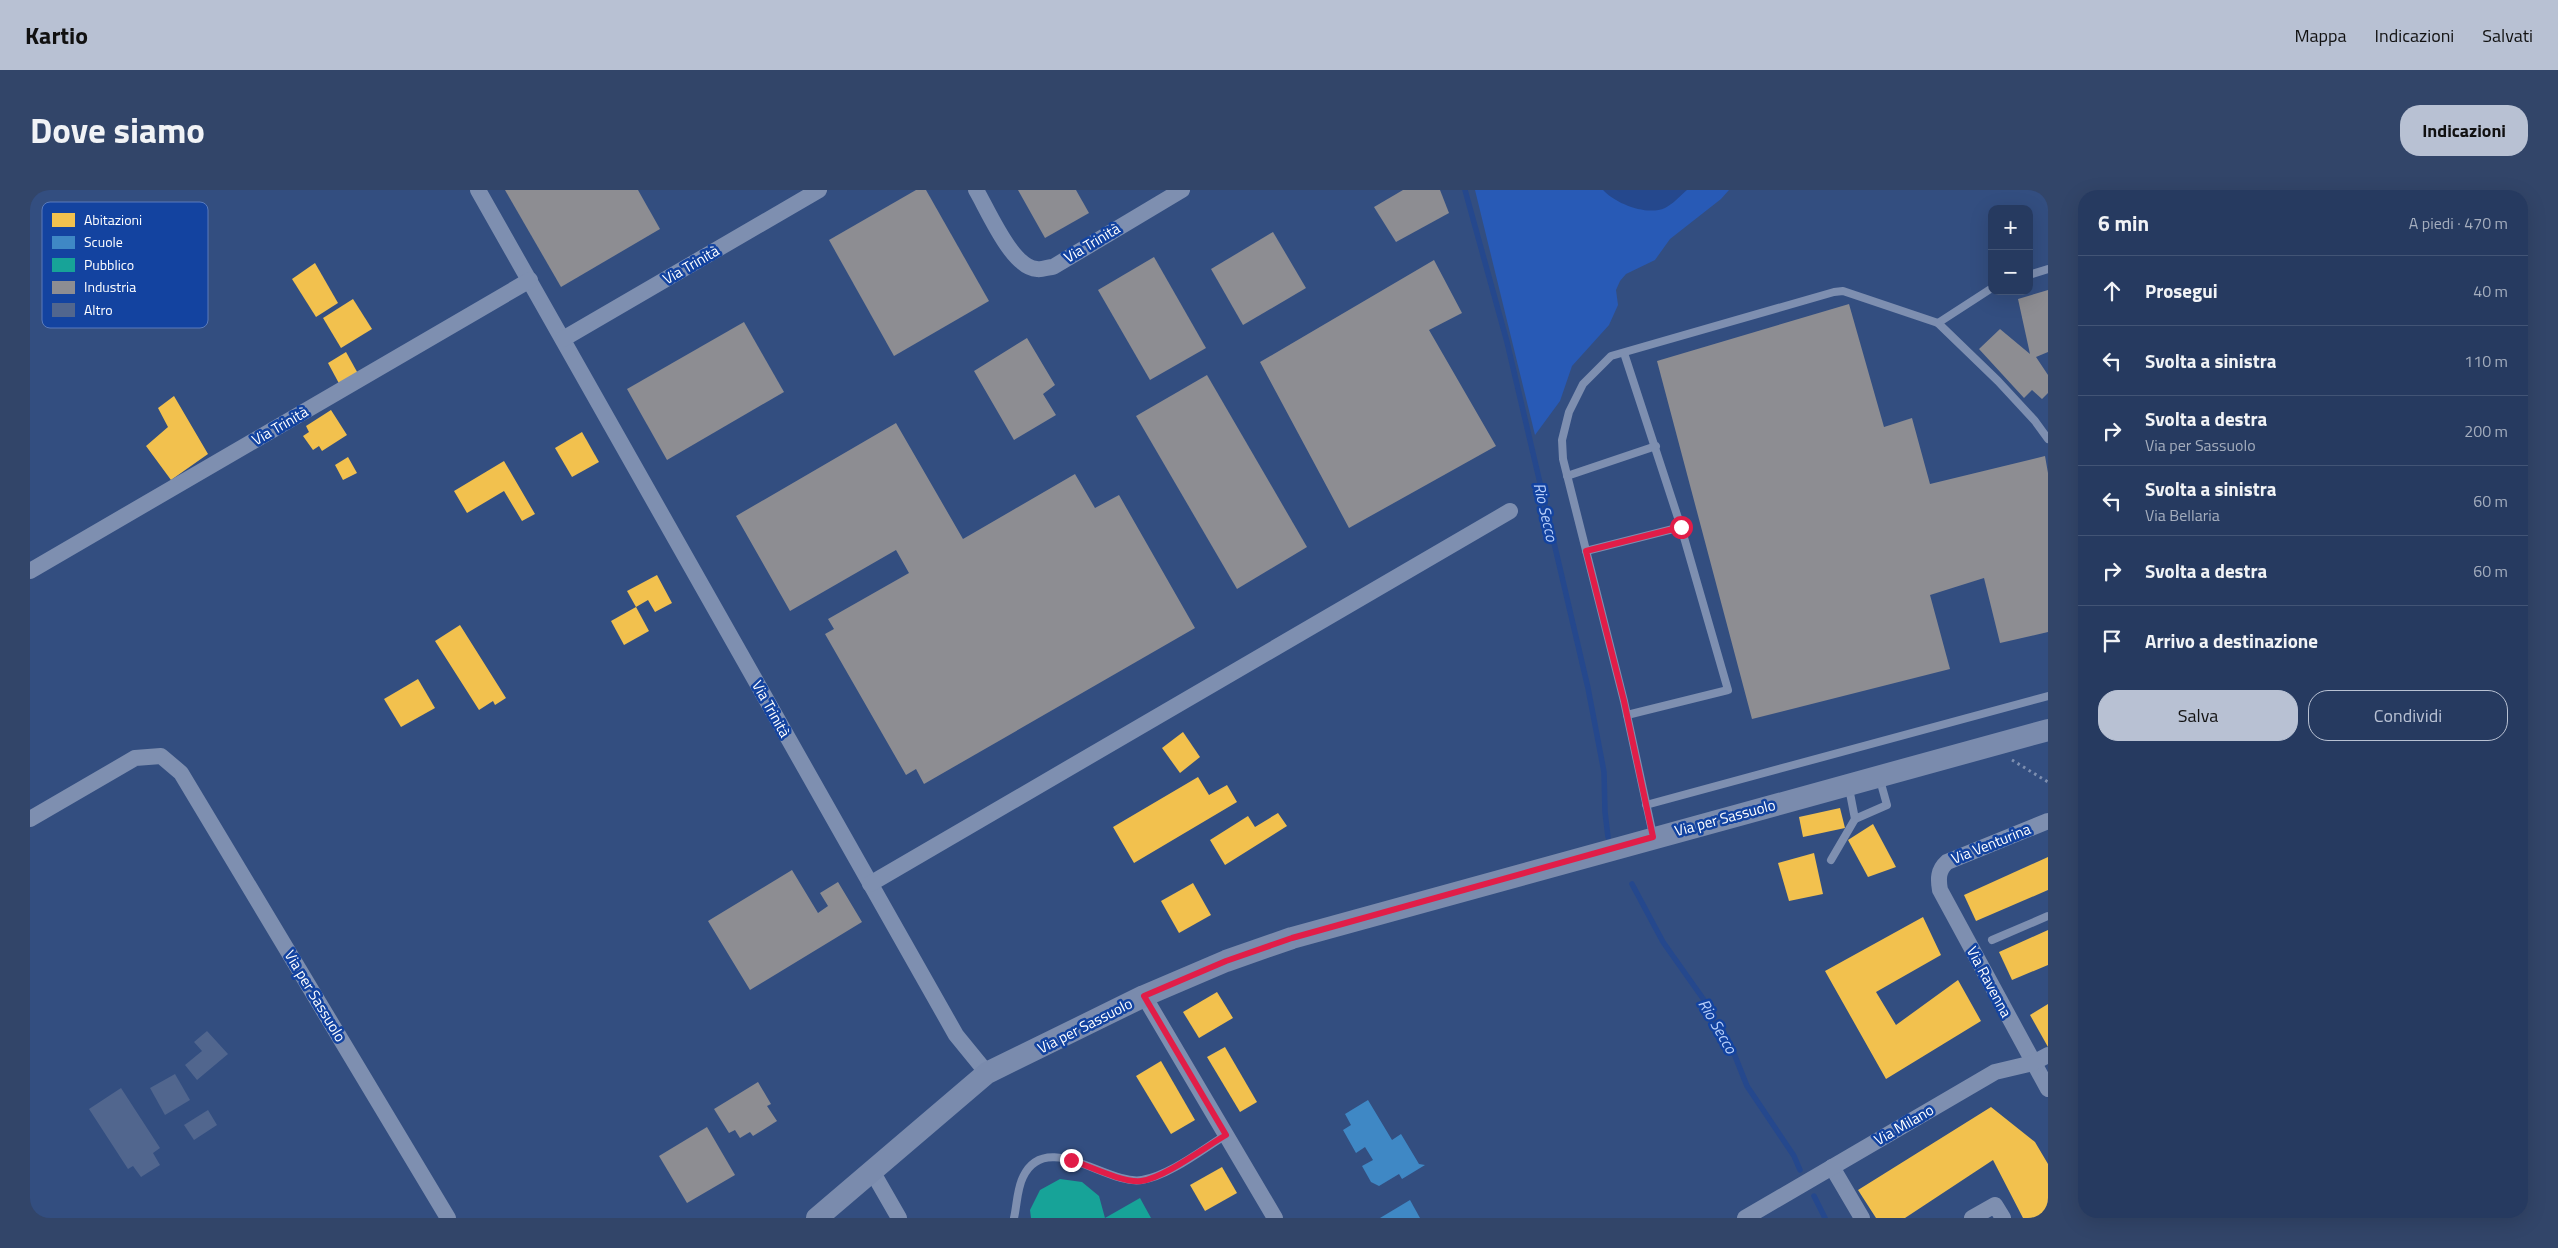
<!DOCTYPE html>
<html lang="it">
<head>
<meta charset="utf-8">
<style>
  :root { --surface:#263a60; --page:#324569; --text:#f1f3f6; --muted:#a4adbd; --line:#425475; --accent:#b8c1d3 }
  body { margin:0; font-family:"Titillium Web",sans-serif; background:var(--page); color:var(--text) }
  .controls { position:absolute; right:15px; top:15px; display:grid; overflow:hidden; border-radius:10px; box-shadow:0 5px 20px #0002 }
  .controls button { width:45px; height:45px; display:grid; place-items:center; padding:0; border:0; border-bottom:1px solid var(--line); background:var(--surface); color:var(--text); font:25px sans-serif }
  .stop { position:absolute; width:15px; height:15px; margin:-11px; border:4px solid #e11d48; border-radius:50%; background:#fff }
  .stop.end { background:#e11d48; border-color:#fff; box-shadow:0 1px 5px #0008 }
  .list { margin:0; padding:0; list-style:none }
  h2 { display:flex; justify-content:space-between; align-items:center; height:65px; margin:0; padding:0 20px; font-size:21px }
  h2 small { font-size:16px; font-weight:400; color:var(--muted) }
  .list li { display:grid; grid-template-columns:32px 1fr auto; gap:15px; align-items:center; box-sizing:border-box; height:70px; padding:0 20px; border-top:1px solid var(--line) }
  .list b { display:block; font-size:19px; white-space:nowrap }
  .list p { margin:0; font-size:16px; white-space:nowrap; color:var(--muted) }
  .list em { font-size:16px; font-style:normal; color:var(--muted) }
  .actions { display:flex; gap:10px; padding:15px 20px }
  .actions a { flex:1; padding:11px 0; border:1px solid var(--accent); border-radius:20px; text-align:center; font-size:18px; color:var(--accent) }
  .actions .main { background:var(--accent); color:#111 }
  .icon { flex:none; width:28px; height:28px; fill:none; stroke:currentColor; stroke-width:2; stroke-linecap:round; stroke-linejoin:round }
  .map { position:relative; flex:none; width:2018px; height:1028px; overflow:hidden; border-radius:20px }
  header { display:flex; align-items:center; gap:30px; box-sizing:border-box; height:70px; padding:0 25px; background:var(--accent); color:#111 }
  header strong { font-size:24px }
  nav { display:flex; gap:28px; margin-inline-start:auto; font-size:18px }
  .intro { display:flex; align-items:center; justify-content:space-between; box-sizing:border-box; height:120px; padding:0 30px }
  h1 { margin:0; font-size:35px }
  .button { padding:12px 22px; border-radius:20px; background:var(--accent); color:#111; font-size:18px; font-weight:700 }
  main { display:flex; gap:30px; padding:0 30px }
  aside { flex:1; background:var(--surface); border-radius:20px; box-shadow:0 5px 20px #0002 }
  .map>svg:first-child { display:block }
  .green { fill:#285ab6 }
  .water { fill:#25488d }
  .homes { fill:#f2c14e }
  .schools { fill:#3f88c5 }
  .public { fill:#17a398 }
  .industry { fill:#8d8d92 }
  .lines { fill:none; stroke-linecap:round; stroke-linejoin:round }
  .stream { stroke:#25488d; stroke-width:5.5 }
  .building { fill:#51668e }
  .path { stroke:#7e8fb0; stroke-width:3; stroke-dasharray:2.5 4; stroke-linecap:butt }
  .service { stroke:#7e8fb0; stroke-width:8 }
  .minor { stroke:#7e8fb0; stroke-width:16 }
  .secondary { stroke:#7a8bad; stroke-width:22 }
  .route { stroke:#e11d48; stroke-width:6 }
  .labels { text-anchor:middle; stroke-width:5; stroke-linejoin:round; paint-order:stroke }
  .street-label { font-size:15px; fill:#fff; stroke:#1343a0 }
  .water-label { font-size:16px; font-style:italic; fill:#b9d0fb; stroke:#1343a0 }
  .key { fill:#1343a0; stroke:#5a7bbc; stroke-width:1 }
  .key-label { font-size:14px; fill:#fff }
</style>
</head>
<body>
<header>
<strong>Kartio</strong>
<nav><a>Mappa</a><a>Indicazioni</a><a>Salvati</a></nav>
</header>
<div class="intro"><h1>Dove siamo</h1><a class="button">Indicazioni</a></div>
<main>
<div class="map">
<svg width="2018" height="1028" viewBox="0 0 2018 1028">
  <rect width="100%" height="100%" fill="#334e80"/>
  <polygon class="green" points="1445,0 1699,0 1691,9 1640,49 1625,70 1596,84 1590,91 1586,100 1588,115 1579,135 1542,176 1530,211 1505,245"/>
  <path class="water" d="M1573 0H1657C1650 6 1643 14 1635 18 1617 26 1586 14 1573 0Z"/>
  <g class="homes">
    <polygon points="285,73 308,113 286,127 262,89"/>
    <polygon points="323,109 342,139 311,158 293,128"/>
    <polygon points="316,162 331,189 312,199 298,173"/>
    <polygon points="144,206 178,264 141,290 116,256 138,237 128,218"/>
    <polygon points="301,220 317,245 292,261 289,256 283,260 273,246 279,242 276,236"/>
    <polygon points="552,242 569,272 542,287 525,258"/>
    <polygon points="318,267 327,283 313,290 305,275"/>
    <polygon points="474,271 505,324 492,331 474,301 437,323 424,301"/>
    <polygon points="627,385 642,413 625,422 618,410 606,417 597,401"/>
    <polygon points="606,417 619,441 594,455 581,431"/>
    <polygon points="430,435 476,508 465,515 463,511 449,520 405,451"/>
    <polygon points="388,489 405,518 371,537 354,509"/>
    <polygon points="1153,542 1170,567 1150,583 1132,558"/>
    <polygon points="1168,587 1179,605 1197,595 1207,612 1104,673 1083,637"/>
    <polygon points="1810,618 1815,638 1773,647 1769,627"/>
    <polygon points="1248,623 1257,636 1195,675 1180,650 1218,626 1225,637"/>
    <polygon points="1843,634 1866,677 1838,687 1818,650"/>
    <polygon points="1784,663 1793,704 1759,711 1748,673"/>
    <polygon points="2018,667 2018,700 1946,731 1934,705"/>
    <polygon points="1163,693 1181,725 1149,743 1131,711"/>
    <polygon points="1893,727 1911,765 1846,802 1866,835 1928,790 1951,831 1856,889 1795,781"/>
    <polygon points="2018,740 2018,775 1982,790 1969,762"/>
    <polygon points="1187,802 1203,828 1169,848 1153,822"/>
    <polygon points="2018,814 2018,857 2000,825"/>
    <polygon points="1195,857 1227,912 1210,922 1177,867"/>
    <polygon points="1131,871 1165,930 1141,944 1106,886"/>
    <polygon points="1961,917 2005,952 2018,974 2018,1028 1993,1028 1963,970 1875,1028 1846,1028 1828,1000"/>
    <polygon points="1192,977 1207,1003 1175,1021 1160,995"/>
  </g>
  <g class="schools">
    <polygon points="1338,910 1362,950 1371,944 1389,974 1395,975 1372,989 1369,984 1349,996 1341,992 1332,976 1343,970 1335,957 1326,963 1313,940 1321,935 1315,924"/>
    <polygon points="1380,1010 1390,1028 1350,1028"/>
  </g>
  <polygon class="public" points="1030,989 1052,992 1069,1006 1075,1028 1110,1008 1121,1028 1001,1028 1000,1020 1010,1000"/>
  <g class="industry">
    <polygon points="475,0 608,0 630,39 531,97"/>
    <polygon points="886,0 896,0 959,111 864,166 799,50"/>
    <polygon points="988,0 1046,0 1059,23 1015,48"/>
    <polygon points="1373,0 1410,0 1419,23 1366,52 1344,17"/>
    <polygon points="1243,42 1276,98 1213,135 1181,79"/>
    <polygon points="1124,67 1176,158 1120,190 1068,100"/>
    <polygon points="1404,70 1432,123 1399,140 1466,256 1319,338 1230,172"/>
    <polygon points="2018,100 2018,162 2006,167 2018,185 2018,203 2012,209 2002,200 1994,208 1949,159 1970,139 2000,164 1988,109"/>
    <polygon points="1819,114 1854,237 1882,228 1900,294 2015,266 2018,283 2018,442 1970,453 1954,388 1900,405 1920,479 1722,529 1627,171"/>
    <polygon points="714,132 754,202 637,270 597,199"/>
    <polygon points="997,148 1025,195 1013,204 1026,225 984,250 944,181"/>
    <polygon points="1177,185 1277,357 1207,399 1106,226"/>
    <polygon points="866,233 933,349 1045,284 1065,318 1089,305 1165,438 894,594 886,579 876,585 795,444 804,439 798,429 879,383 866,360 760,421 706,326"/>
    <polygon points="762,680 788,723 798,716 790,703 808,692 832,732 720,800 678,731"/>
    <polygon points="728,892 741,914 737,916 747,931 723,946 720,942 710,948 705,940 699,943 684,919"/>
    <polygon points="677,937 705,985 657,1013 629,966"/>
  </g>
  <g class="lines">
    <g class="stream">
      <polyline points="1435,0 1477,152 1558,498 1574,582 1575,622 1578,647"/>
      <polyline points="1602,694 1633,752 1674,810 1684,834 1703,861 1717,896 1764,966 1770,980"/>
      <polyline points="1784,1006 1795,1028"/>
    </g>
  </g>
  <g class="building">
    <polygon points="177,841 198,864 167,890 155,875 172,861 164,852"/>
    <polygon points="145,884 160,910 135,925 120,898"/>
    <polygon points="91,898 130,958 123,963 130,975 111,987 103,976 98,979 59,919"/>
    <polygon points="178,920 187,935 164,950 154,935"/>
  </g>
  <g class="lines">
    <polyline class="path" points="1982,570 2018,592"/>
    <g class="service">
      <polyline points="1999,85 2018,79"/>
      <polyline points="1908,133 1962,98"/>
      <polyline points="1594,163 1651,337"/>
      <polyline points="1537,286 1626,256"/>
      <polyline points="1556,361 1651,337 1698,500 1597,525"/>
      <polyline points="1616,615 2018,506"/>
      <polyline points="1825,629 1857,615 1850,590"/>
      <polyline points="1623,645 1594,511 1533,269 1532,250 1539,222 1553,194 1581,166 1804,102 1813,101 1908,133 1968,191 2005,231 2018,249"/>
      <polyline points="1801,670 1825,629 1819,598"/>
      <polyline points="1962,750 2018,726"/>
      <path d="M984 1028C987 1015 987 999 993 987 1016 938 1078 996 1112 990 1139 986 1173 959 1196 945"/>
    </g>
    <g class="minor">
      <polyline points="448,0 926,845 957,883"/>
      <path d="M946 0C958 20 982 78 1007 79 1012 80 1018 77 1023 77L1152 0"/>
      <polyline points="533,149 789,0"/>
      <polyline points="0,381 500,90"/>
      <polyline points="0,629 105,568 131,566 151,583 418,1028"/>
      <path d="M2018 631 1917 672C1908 680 1908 689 1910 700L2018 899"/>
      <polyline points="840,694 1480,321"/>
      <polyline points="1114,806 1245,1028"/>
      <polyline points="1802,977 1832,1028"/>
      <polyline points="842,981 869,1028"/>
      <polyline points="1715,1028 1965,882 2003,873 2018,865"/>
      <polyline points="1942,1028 1965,1015 1973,1028"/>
    </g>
    <polyline class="secondary" points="787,1028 957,883 1114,806 1196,771 1262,748 2018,540"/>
  </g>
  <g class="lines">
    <path class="route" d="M1041 970C1059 976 1093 993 1111 991 1134 988 1175 957 1196 945L1114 806 1196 771 1262 748 1623 647 1594 511 1556 361 1651 337"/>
  </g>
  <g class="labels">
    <g class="street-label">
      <text transform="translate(1062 53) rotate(-31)" y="5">Via Trinità</text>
      <text transform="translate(661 75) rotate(-30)" y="5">Via Trinità</text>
      <text transform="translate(250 236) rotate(-30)" y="5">Via Trinità</text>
      <text transform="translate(741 519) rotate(61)" y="5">Via Trinità</text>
      <text transform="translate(1695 628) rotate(-15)" y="5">Via per Sassuolo</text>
      <text transform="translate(1961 654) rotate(-22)" y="5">Via Venturina</text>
      <text transform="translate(1959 792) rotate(62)" y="5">Via Ravenna</text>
      <text transform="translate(285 806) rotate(59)" y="5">Via per Sassuolo</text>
      <text transform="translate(1055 836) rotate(-27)" y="5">Via per Sassuolo</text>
      <text transform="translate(1874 935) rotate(-30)" y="5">Via Milano</text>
    </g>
    <g class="water-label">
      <text transform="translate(1516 322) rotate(77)" y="6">Rio Secco</text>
      <text transform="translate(1688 836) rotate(60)" y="6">Rio Secco</text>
    </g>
  </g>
  <rect x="12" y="12" width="166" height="126" rx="8" class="key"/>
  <rect x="22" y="23" width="23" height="14" fill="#f2c14e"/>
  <rect x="22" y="46" width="23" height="13" fill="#3f88c5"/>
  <rect x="22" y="68" width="23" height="14" fill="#17a398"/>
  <rect x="22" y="91" width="23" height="13" fill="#8d8d92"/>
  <rect x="22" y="113" width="23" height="14" fill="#51668e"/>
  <g class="key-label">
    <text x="54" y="35">Abitazioni</text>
    <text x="54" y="57">Scuole</text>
    <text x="54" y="80">Pubblico</text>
    <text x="54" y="102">Industria</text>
    <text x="54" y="125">Altro</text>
  </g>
</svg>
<div class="controls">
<button>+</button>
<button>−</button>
</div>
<div class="stop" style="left:1651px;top:337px"></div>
<div class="stop end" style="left:1041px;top:970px"></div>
</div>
<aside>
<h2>6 min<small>A piedi · 470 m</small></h2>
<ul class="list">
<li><svg class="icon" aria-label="ahead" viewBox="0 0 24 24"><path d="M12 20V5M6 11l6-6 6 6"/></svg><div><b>Prosegui</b></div><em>40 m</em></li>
<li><svg class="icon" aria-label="left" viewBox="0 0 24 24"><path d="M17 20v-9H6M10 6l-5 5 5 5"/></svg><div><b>Svolta a sinistra</b></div><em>110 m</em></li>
<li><svg class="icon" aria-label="right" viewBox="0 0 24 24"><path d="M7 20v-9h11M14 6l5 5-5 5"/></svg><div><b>Svolta a destra</b><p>Via per Sassuolo</p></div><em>200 m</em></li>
<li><svg class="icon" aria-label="left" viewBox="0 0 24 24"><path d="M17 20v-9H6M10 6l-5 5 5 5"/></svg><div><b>Svolta a sinistra</b><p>Via Bellaria</p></div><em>60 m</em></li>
<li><svg class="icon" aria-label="right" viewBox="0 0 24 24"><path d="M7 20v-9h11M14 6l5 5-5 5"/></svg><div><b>Svolta a destra</b></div><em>60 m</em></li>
<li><svg class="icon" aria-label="arrive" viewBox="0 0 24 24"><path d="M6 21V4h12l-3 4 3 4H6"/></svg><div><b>Arrivo a destinazione</b></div></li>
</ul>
<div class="actions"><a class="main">Salva</a><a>Condividi</a></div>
</aside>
</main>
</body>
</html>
